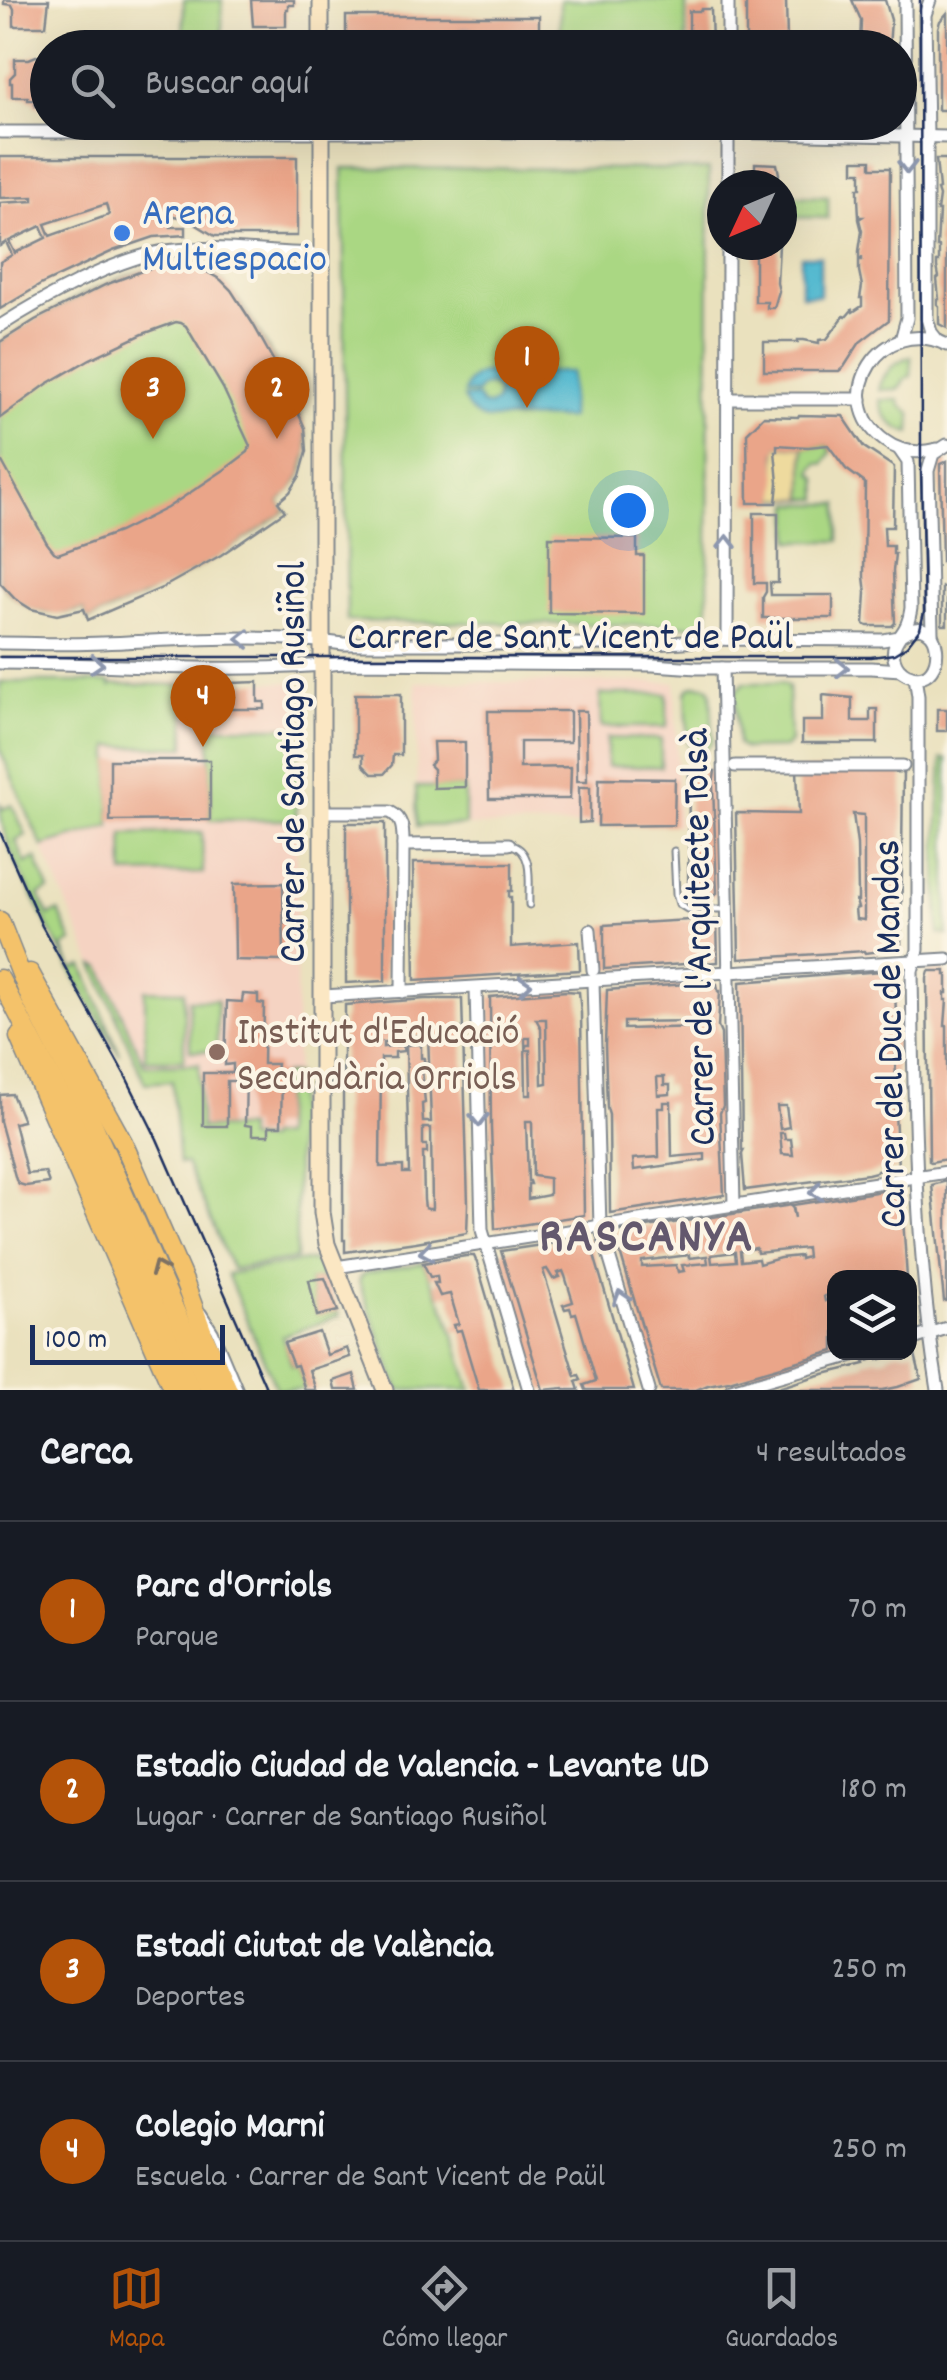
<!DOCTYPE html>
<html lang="es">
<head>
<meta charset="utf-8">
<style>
  :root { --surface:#171b24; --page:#20242c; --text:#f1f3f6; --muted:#9ea1a6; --line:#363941; --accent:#b45309 }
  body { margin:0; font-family:Dekko,sans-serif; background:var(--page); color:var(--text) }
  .controls { position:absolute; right:30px; bottom:30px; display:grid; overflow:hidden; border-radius:20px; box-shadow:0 10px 40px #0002 }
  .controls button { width:90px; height:90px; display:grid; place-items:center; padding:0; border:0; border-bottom:2px solid var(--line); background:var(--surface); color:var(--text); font:50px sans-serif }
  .compass { position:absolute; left:707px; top:170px; width:90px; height:90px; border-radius:50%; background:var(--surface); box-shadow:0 10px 40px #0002; rotate:226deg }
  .scale { position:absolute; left:30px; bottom:25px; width:195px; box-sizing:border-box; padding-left:10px; border:5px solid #1b2f5e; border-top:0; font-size:28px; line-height:35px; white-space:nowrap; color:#1b2f5e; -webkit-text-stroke:8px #fcf5e5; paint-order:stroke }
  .you { position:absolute; left:628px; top:510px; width:35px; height:35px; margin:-25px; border:8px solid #fff; border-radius:50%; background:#1a73e8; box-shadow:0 0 0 15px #1a73e833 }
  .badge { display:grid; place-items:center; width:65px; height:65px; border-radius:50%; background:var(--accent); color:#fff; font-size:32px; font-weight:700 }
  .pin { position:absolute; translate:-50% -82px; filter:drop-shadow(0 2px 5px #0008) }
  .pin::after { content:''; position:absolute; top:52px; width:35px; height:30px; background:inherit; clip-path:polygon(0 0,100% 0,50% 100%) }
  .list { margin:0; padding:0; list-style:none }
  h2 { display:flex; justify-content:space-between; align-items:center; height:130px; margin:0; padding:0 40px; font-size:42px }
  h2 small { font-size:32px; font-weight:400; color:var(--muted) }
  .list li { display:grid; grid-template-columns:65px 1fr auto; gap:30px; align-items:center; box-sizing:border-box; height:180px; padding:0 40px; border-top:2px solid var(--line) }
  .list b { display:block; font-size:38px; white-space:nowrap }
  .list p { margin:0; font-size:32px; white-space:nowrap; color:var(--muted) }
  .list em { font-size:32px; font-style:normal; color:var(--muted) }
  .icon { flex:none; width:55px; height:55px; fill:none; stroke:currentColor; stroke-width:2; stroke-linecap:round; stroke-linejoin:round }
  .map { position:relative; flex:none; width:947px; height:1390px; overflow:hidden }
  .search { position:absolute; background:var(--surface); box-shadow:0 10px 40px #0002; left:30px; right:30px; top:30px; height:110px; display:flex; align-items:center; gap:25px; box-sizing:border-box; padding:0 35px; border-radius:55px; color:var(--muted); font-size:38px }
  .sheet { height:850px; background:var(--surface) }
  nav { display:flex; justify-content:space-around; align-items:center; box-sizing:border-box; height:140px; border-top:2px solid var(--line); background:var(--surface); font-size:28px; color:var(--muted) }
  nav a { display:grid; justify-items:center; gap:5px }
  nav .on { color:var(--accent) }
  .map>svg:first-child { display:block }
  .built { fill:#f5d3c2 }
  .green { fill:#aad783; stroke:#628370; stroke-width:2.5 }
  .sand { fill:#eeda9e; stroke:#84847e; stroke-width:2.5 }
  .water { fill:#51b8cf; stroke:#367496; stroke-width:2.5 }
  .building { fill:#eaa589; fill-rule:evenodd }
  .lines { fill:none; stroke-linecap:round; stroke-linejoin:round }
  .lane-casing { stroke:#82888e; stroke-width:9 }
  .street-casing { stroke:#82888e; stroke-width:15 }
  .secondary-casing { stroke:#82888e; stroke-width:19 }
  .primary-casing { stroke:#82888e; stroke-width:21 }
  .lane { stroke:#fff; stroke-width:5 }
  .street { stroke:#fff; stroke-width:11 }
  .secondary { stroke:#fbe7c3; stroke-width:15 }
  .primary { stroke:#f4c26a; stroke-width:18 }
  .tram { stroke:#1b2f5e; stroke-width:2.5 }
  .oneway { stroke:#8d97ae }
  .oneway2 { stroke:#7d7163 }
  .shop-dot { fill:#3f7fe0; stroke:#fcf5e5; stroke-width:4 }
  .education-dot { fill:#8d6e63; stroke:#fcf5e5; stroke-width:4 }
  .labels { text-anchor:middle; stroke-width:8; stroke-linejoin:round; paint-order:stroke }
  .shop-label { font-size:40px; fill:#366cbe; stroke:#fcf5e5; text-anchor:start }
  .street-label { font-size:40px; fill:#1b2f5e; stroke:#fcf5e5 }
  .education-label { font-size:40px; fill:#785e54; stroke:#fcf5e5; text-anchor:start }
  .district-label { font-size:50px; font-weight:bold; letter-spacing:2.5px; fill:#63586d; stroke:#fcf5e5 }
</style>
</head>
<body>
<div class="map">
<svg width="947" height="1390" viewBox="0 0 947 1390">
  <rect width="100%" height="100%" fill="#fcf5e5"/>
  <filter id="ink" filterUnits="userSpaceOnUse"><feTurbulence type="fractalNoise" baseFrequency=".01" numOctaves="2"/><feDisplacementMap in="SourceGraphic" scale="20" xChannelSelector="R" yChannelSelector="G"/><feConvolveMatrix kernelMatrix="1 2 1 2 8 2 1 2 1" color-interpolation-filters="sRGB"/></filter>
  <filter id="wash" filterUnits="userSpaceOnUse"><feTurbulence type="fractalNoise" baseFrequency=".0048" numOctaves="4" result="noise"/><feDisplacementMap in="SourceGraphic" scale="40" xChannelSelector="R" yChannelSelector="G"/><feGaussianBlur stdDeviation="2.25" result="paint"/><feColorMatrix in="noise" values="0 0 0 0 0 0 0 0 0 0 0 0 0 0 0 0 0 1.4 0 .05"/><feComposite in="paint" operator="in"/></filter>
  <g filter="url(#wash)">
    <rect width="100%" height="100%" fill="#eae1be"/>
    <g class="built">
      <polygon points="110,682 297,682 296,1259 232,1269 186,1163 179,1163 172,1081 151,1082 101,967 93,965 42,846 110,826"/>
      <polygon points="416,682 675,682 678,825 417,826"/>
    </g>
    <g class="green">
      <polygon points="184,0 222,0 222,36 183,36"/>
      <rect x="560" y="0" width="126" height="47"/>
      <polygon points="343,168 709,169 708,626 347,621"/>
      <polygon points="788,196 828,197 828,218 788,217"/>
      <path d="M169 264C185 264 200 266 214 275 242 293 295 393 304 427 307 436 308 447 306 457 304 476 292 490 278 502L285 511C222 557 161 591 88 620L84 609C49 619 23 611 0 583V342C52 310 109 275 169 264Z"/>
      <path d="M911 356V376L905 379 899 389 879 390C883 372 894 362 911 356Z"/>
      <path d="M880 400H899L901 406 911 413V433C894 429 882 417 880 400Z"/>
      <polygon points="828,445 831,452 824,464 818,463 813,469 813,474 818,478 819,499 804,499 804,447"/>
      <rect x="791" y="504" width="48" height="37"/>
      <polygon points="0,682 110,682 110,688 111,684 185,685 185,747 110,746 110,826 42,846 0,750"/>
      <polygon points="744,683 781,683 788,687 790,742 785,748 745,749 738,745 735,692"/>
      <path d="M695 685 707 686 711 691 713 740C710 750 701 750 692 748L688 743 686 693 689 688Z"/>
      <polygon points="600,694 667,694 667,727 601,727"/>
      <polygon points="210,727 297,727 296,820 210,820"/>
      <polygon points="607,738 661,739 661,767 607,766"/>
      <polygon points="942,759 947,759 947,935 939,934 937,862"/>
      <polygon points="416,787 465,787 465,825 417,826"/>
      <path d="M0 804 3 809 12 805 26 835 16 841 25 863 36 858 49 890 39 895 49 916 59 911 72 942 63 947 72 969 83 966 120 1055C88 1001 58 947 30 891 17 864 0 834 0 804Z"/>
      <polygon points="202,832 203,873 124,874 123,834"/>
      <polygon points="94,965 101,967 144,1065 199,1064 200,1128 247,1128 247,1139 267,1140 268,1137 282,1137 284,1074 296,1074 296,1259 232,1269 186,1163 179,1163 172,1081 145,1083"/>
      <polygon points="145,990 184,991 184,1060 145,1060"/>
      <polygon points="189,1000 217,1000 217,1051 190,1051"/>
      <polygon points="310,1260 319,1263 325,1278 309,1281 317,1315 338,1311 339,1316 282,1336 292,1366 297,1365 305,1389 277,1390 227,1274"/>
      <polygon points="423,1263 448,1316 471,1390 399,1390 359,1282 361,1277 366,1273"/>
    </g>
    <path class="sand" d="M777 445 804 447V499H776C776 485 774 456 777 445Z"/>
    <g class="water">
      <polygon points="467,28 486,33 491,39 490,47 446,48 445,41 448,35"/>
      <rect x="801" y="256" width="19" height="39"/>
      <path d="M485 372H571L570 418 485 419C473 415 467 409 464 397H477L482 405 489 406 496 402 498 392C494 385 488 383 481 387L477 393H464C466 381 473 375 485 372Z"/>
    </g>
    <g id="blocks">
      <g class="building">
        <polygon points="4,0 49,0 46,26 14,26 14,9 12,5 4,4"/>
        <polygon points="251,0 294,0 294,5 288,5 288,9 286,9 286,26 253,26"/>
        <polygon points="746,0 786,0 787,41 778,41 778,48 746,48"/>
        <polygon points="852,0 885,0 891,20 889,48 860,48 861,20"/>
        <polygon points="701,9 711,9 712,48 689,46 689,11 701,11"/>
        <polygon points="947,13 947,110 938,110 938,28 940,21"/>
        <polygon points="346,16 539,16 539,48 490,48 491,39 486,33 467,28 449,34 445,41 446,48 346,48"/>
        <polygon points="36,56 48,59 48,97 46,100 40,100 40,106 35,106 35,100 28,100 28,97 12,97 12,83 10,83 10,78 15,73 15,59 29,59"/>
        <path d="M0 157H297V236H215L185 218 164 214 171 219V227H186V235L154 237 113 251 42 284 0 309V262L12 255 6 242 0 246V203L33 201V197L0 198ZM106 204 109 215 50 236 45 224ZM41 226 46 238 15 253 9 241Z"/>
        <polygon points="936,159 946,159 947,161 947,328 939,324 939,306 937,304 937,299 939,299 937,279 939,277 937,267 937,262 939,262 939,247 937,247 939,211 937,211 939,196 937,190 939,189"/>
        <polygon points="854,160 871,160 871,168 890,168 889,320 860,342 844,367 839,371 764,371 764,342 798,342 798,340 804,340 819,343 819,340 827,339 844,316 846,317 852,310 853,312 862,306 862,298 860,298 862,286 859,271 859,260 862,260 862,258 859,258 859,251 862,231 859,219 862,217 859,217 858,198 858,188 861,188 861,172 854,172"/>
        <polygon points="755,163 777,164 779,174 777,185 755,185"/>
        <polygon points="755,245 779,245 777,283 779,291 774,308 767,308 767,302 755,302"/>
        <polygon points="184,264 202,269 221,280 231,290 253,324 283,378 305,428 307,451 300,476 290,492 278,502 285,511 221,555 162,588 88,620 84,609 57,615 31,609 15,599 0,583 0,458 47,543 54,552 58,554 119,532 167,508 224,470 248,452 250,446 223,388 186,326 181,323 176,322 143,334 90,359 47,384 0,418 0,342 35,320 105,285 155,266"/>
        <polygon points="799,415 843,416 864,447 894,467 893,527 884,527 885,546 893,546 893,554 895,554 893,571 895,623 892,626 868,626 864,624 866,593 864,577 865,483 846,469 828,445 808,447 777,445 777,451 775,451 778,483 776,503 748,503 747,433 764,416 798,417"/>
        <polygon points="947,461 947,562 942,562 940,464"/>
        <polygon points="754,513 778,513 778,583 770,583 771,595 833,595 833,618 763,618 763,597 766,592 766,583 754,583"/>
        <polygon points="549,537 637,538 637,556 644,556 644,614 549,613"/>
        <rect x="942" y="587" width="5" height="38"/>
        <polygon points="258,682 258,702 265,702 265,709 231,709 231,683"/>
        <polygon points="355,694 401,694 401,755 393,755 392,765 384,774 372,774 363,765 363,755 355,755"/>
        <polygon points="823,695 852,698 852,721 870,721 870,709 877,709 877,743 802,743 802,721 823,721"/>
        <rect x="937" y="709" width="10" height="22"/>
        <polygon points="488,711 570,711 570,742 520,742 520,768 571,767 570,799 489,799"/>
        <polygon points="576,711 586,711 587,781 577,781"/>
        <polygon points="433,742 465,742 465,787 433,788 433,769 429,765 434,760"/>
        <polygon points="110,760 210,760 210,820 110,821"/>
        <path d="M903 769 901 949 865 953 864 951 739 959 736 813 799 814 797 770ZM853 814 864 815V920L856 919 855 909 858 908 856 901H858V894L857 844Z"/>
        <polygon points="689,770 715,771 713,786 717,893 713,896 688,894"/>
        <polygon points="599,778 675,779 674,825 598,826"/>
        <polygon points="579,787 590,787 590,822 579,823"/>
        <polygon points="346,823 385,823 385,981 346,983"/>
        <polygon points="413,863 512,863 512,891 509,891 509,897 511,897 511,947 579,942 580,970 415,980"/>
        <polygon points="283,883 284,961 235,960 234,884"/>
        <polygon points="690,920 717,920 718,962 604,969 604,925"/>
        <path d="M882 971 895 974 896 1025 892 1027H896L897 1044 896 1048H893L896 1051 895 1113 898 1167 895 1169 877 1170 876 1172 868 1174 745 1190 742 1154 744 1150H742L740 982ZM777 1106H786L789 1127 780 1129ZM780 1133H784L785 1139H791L793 1155 782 1154Z"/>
        <polygon points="945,971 945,975 947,975 947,993 945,993 945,1000 947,1000 945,1026 947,1026 947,1159 931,1162 929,1161 927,978 929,971"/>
        <path d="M712 982 713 984H717L718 991H720L718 1027 721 1034 723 1106 720 1113 724 1195 610 1213 609 1115 607 1108 605 1045 607 990ZM702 1021V1027L624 1029V1022ZM657 1077H664V1085H670V1094L658 1095ZM664 1102H671L672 1157 705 1154V1160L634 1170 633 1159 659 1157 658 1108H664Z"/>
        <path d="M567 991 579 992 581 1013 584 1215 495 1229 491 1128 490 997ZM536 1019H546L547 1083 542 1084 541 1028ZM525 1038H530V1045H526V1050H530L531 1095H526ZM526 1121H532L533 1176 549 1178V1195L528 1199V1184H531L530 1181H528Z"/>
        <polygon points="243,994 258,995 258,1003 264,1004 263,1064 277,1064 276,1073 282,1073 281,1126 269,1126 269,1135 252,1135 252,1126 245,1125 246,1074 238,1073 238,1081 227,1081 227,1126 203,1126 203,1073 233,1073 233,1064 225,1065 227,1001 242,1002"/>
        <path d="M425 999H462L468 1204 467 1233 416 1242 345 1252V1240H343V1019H345V1005ZM428 1035 429 1062H424V1058H421V1044L406 1045 409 1173H403V1166L380 1167 381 1058H395V1052L404 1051 403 1045 383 1047V1042H389V1039H394V1037ZM422 1068H429L431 1122H423L422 1104 425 1103ZM423 1128H431L432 1209H428L425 1208 424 1200 423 1153H427V1145H423Z"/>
        <polygon points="12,1094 23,1121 14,1123 27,1174 45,1172 49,1183 26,1186 19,1184 16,1180 0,1121 0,1095"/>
        <polygon points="947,1181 947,1301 944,1301 932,1185"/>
        <path d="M901 1188 907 1278H834V1293L824 1296 825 1301 834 1298V1351L729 1381 708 1385 696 1390H661L614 1232 792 1205 795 1218 793 1205ZM756 1248 757 1253 806 1248 807 1257 800 1259V1256L780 1258 759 1264 758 1259 741 1261 740 1251ZM735 1252 736 1261 712 1263 711 1255ZM689 1255V1258L707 1256 708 1263 682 1265 684 1271 678 1272 676 1265 642 1267V1261Z"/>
        <polygon points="589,1238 634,1390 586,1390 584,1385 596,1381 576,1313 572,1314 570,1308 565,1309 563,1305 573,1302 565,1276 563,1271 558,1273 560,1277 553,1279 547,1269 543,1270 575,1376 579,1375 581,1379 576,1381 579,1390 565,1390 564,1388 543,1390 501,1251"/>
        <polygon points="466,1256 474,1256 477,1263 514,1390 479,1390 461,1330 456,1331 454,1325 459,1324 450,1294 440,1296 434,1283 438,1283 437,1276 430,1277 423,1263"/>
        <polygon points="325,1278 338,1311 317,1316 309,1280"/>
        <polygon points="319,1332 327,1355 347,1348 350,1357 309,1370 316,1390 305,1390 297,1365 293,1366 284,1343"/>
        <polygon points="914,1350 921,1379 898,1387 883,1390 772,1390 816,1376 865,1364 864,1362 877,1358 878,1360 888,1357 888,1355 897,1352 910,1352"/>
        <polygon points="354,1374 358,1390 335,1390 333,1381"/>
      </g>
    </g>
  </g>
  <g filter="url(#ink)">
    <use href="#blocks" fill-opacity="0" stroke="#82888e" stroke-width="2.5"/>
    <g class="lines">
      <g class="lane-casing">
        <g id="lane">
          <path d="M512 845C535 852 528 885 529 905"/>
          <polyline points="674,851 676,894 679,904 687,909 725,909"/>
          <polyline points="203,1312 215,1331 240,1390"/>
        </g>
      </g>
      <g class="street-casing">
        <g id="street">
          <polyline points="930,0 925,15 927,137 927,318 931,332 938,341"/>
          <polyline points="728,48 728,0"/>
          <polyline points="0,132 714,132 947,137"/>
          <polyline points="728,185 728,122"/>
          <path d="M0 326C42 299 111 261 160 252 211 243 270 254 321 254"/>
          <polyline points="901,340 907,318 905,0"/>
          <polyline points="727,399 861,399"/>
          <path d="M899 449 908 462 911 608C910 614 910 617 907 624 904 632 898 637 895 645 890 658 898 673 912 676 947 686 946 606 901 635"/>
          <path d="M937 449C918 454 901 453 885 441 827 399 882 312 947 345"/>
          <polyline points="932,633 928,471 933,454 947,445"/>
          <polyline points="727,639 728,245"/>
          <path d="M0 643C34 643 68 645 102 643 182 640 264 633 344 644H654L727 639 883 640 899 637"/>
          <path d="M0 663C115 663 230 675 344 663L653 665 697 668H871L901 670"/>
          <polyline points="722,668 734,1205"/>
          <path d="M915 677 918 696V950L912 971C914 1111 915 1252 938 1390"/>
          <polyline points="735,766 903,766"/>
          <path d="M323 812H390C404 819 403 832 403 845L402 992"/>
          <polyline points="403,845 509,844"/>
          <polyline points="590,930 593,970"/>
          <polyline points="593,981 600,1226 649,1390"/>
          <polyline points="476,988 482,1230 529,1390"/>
          <polyline points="323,996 947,959"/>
          <polyline points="336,1267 947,1172"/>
          <polyline points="910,1340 947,1328"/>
          <polyline points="731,1390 864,1352"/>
        </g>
      </g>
      <g class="secondary-casing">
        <g id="secondary">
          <polyline points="321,0 321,48"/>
          <polyline points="322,122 322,1212 327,1244 385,1390"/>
        </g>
      </g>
      <g class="primary-casing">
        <g id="primary">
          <polyline points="0,921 30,997 85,1106 210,1390"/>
          <polyline points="30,973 123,1142 184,1281 204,1336 228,1390"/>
          <polyline points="0,979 70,1114 191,1390"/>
          <polyline points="19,1037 173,1390"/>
        </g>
      </g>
      <use href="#lane" class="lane"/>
      <use href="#street" class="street"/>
      <use href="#secondary" class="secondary"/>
      <use href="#primary" class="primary"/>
      <g class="tram">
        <polyline points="0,657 871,657 894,654 907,646 920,629 924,612 921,471 920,0"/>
        <polyline points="0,832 42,926 126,1077 157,1139 267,1390"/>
      </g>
    </g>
    <defs><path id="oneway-chevron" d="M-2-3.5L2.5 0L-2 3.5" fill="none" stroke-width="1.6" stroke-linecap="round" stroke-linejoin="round" transform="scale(2.5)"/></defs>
    <g class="oneway">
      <use href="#oneway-chevron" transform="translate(907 167) rotate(90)"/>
      <use href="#oneway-chevron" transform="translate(727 542) rotate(-90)"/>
      <use href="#oneway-chevron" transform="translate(243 639) rotate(180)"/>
      <use href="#oneway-chevron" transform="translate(97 664) rotate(4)"/>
      <use href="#oneway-chevron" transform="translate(842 668)"/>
      <use href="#oneway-chevron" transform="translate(525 985) rotate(-3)"/>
      <use href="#oneway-chevron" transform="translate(479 1120) rotate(89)"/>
      <use href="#oneway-chevron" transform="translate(816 1192) rotate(171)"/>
      <use href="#oneway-chevron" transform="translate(426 1252) rotate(171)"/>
      <use href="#oneway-chevron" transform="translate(621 1297) rotate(-107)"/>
    </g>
    <use class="oneway2" href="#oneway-chevron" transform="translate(158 1268) rotate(-113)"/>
  </g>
  <circle class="shop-dot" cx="122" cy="233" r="10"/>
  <circle class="education-dot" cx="217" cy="1052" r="10"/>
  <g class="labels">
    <g class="shop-label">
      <text x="142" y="224">Arena<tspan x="142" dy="46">Multiespacio</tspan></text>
    </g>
    <g class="street-label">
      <text x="570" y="648">Carrer de Sant Vicent de Paül</text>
      <text transform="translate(290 762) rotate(-90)" y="14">Carrer de Santiago Rusiñol</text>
      <text transform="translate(696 937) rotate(-91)" y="14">Carrer de l'Arquitecte Tolsà</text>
      <text transform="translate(887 1034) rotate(-91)" y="14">Carrer del Duc de Mandas</text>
    </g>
    <g class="education-label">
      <text x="237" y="1043">Institut d'Educació<tspan x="237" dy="46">Secundària Orriols</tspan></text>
    </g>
    <g class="district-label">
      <text x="647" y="1250">RASCANYA</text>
    </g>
  </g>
</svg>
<div class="controls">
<button><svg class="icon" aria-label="layers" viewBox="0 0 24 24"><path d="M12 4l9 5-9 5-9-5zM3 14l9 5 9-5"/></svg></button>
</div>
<svg class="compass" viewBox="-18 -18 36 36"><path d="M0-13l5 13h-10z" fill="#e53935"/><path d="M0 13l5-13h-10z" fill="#9ea1a6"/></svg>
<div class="scale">100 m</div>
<div class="you"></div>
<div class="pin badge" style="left:527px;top:408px">1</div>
<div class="pin badge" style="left:277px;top:439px">2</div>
<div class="pin badge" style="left:153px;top:439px">3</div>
<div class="pin badge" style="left:203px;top:747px">4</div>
<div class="search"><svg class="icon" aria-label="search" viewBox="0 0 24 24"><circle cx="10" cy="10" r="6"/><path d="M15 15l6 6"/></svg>Buscar aquí</div>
</div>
<section class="sheet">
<h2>Cerca<small>4 resultados</small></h2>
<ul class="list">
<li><span class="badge">1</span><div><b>Parc d'Orriols</b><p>Parque</p></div><em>70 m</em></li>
<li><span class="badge">2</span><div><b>Estadio Ciudad de Valencia - Levante UD</b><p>Lugar · Carrer de Santiago Rusiñol</p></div><em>180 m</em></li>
<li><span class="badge">3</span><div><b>Estadi Ciutat de València</b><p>Deportes</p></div><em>250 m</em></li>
<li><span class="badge">4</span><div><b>Colegio Marni</b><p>Escuela · Carrer de Sant Vicent de Paül</p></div><em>250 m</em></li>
</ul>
</section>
<nav>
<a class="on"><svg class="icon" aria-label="map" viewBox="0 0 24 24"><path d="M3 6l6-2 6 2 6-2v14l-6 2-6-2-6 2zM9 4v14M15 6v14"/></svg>Mapa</a>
<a><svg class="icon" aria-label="directions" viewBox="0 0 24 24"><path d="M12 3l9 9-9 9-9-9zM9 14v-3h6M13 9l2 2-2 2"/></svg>Cómo llegar</a>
<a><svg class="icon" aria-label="saved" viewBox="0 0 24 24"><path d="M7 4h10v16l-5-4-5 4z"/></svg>Guardados</a>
</nav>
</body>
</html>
